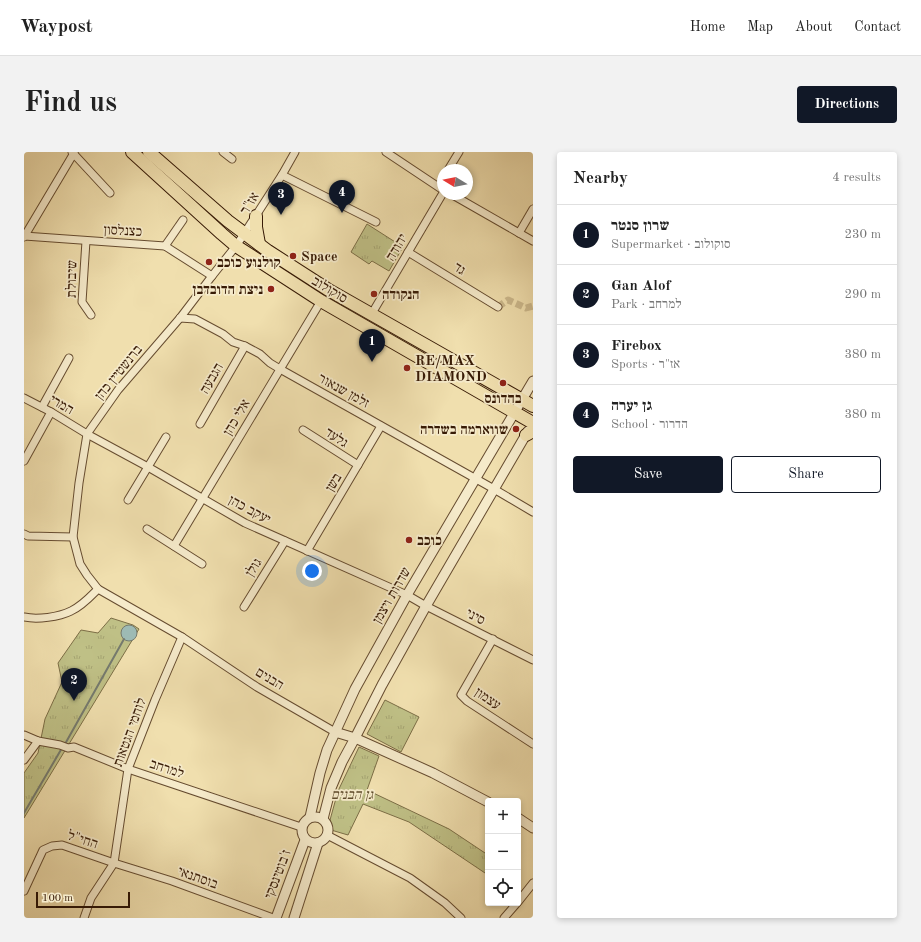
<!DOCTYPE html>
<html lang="en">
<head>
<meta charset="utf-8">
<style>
  :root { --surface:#fff; --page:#f2f2f2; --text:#222; --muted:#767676; --line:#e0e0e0; --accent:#111827 }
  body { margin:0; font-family:"Old Standard TT","Frank Ruhl Libre",serif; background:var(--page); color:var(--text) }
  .controls { position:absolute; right:12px; bottom:12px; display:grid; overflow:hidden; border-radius:4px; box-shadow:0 2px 6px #0003 }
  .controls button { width:36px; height:36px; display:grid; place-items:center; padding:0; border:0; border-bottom:1px solid var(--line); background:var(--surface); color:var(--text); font:20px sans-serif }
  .compass { position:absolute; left:413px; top:12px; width:36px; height:36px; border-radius:50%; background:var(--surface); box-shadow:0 2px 6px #0003; rotate:280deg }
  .scale { position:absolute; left:12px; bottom:10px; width:94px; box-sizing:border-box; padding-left:4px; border:2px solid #381b06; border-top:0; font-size:11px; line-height:14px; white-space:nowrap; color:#381b06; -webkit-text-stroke:3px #f5eaca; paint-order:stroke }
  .you { position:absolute; left:288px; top:419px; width:14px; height:14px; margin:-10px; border:3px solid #fff; border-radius:50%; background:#1a73e8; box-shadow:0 0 0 6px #1a73e833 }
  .badge { display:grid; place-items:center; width:26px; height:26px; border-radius:50%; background:var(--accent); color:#fff; font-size:13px; font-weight:700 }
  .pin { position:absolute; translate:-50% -33px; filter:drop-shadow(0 1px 2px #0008) }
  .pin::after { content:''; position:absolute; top:21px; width:14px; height:12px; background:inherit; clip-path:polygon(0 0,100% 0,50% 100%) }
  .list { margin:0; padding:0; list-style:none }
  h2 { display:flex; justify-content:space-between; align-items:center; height:52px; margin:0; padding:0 16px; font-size:17px }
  h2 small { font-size:13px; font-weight:400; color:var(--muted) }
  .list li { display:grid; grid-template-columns:26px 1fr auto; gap:12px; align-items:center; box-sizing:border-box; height:60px; padding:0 16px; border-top:1px solid var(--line) }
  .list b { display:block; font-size:15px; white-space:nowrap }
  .list p { margin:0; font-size:13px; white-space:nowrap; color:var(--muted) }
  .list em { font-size:13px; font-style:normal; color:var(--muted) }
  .actions { display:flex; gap:8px; padding:12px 16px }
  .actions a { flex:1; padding:9px 0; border:1px solid var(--accent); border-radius:4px; text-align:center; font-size:14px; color:var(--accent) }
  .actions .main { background:var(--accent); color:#fff }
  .icon { flex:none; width:22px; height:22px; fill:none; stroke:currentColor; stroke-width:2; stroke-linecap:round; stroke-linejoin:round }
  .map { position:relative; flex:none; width:509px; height:766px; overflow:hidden; border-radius:4px }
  header { display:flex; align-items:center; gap:24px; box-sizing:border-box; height:56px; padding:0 20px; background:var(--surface); border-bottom:1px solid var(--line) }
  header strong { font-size:19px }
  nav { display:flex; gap:22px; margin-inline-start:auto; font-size:14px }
  .intro { display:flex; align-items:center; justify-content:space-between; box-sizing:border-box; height:96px; padding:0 24px }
  h1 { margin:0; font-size:28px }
  .button { padding:10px 18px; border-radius:4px; background:var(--accent); color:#fff; font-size:14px; font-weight:700 }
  main { display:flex; gap:24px; padding:0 24px }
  aside { flex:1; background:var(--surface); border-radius:4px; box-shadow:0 2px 6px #0003 }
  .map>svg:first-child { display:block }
  .grass { fill:url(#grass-tufts); stroke:#7c6e46 }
  .water { fill:#9dbab4; stroke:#757a6e }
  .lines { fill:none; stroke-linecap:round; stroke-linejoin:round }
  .stream { stroke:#757a6e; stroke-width:2 }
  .minor-tunnel { stroke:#cbb88c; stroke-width:7; stroke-dasharray:7 3.5; stroke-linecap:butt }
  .minor-casing { stroke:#664c30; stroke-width:9 }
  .tertiary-casing { stroke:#664c30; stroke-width:11 }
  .primary-casing { stroke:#381b06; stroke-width:14 }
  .minor { stroke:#f5eaca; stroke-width:7 }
  .tertiary { stroke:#f5eaca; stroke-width:9 }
  .primary { stroke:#f0dfae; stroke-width:12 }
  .poi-dot { fill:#8f2418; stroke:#f5eaca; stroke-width:1.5 }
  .labels { text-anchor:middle; stroke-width:3.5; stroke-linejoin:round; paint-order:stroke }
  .street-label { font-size:14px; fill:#381b06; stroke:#f5eaca }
  .poi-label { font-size:14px; font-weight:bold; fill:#381b06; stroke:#f5eaca; text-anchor:start }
  .park-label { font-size:14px; font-style:italic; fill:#604d2c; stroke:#f5eaca }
</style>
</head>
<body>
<header>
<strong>Waypost</strong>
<nav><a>Home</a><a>Map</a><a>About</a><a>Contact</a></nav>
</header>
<div class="intro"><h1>Find us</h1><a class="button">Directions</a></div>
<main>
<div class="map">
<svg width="509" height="766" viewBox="0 0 509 766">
  <defs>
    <pattern id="grass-tufts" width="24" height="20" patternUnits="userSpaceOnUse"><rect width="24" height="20" fill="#bfc086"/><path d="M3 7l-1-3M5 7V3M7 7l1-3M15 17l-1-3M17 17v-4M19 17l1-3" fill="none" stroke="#a5a472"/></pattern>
  </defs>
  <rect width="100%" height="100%" fill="#f0dfae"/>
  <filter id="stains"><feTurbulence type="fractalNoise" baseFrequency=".005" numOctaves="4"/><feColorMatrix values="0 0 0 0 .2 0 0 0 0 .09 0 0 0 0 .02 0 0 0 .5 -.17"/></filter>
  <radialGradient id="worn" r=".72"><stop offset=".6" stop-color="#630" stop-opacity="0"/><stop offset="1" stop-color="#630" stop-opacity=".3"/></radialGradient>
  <g class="grass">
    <polygon points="343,72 379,95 365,119 348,109 345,112 327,100"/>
    <polygon points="87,466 109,473 115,477 0,666 0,621 14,601 21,567 38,530 34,511 57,478 74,481"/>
    <polygon points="361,548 395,565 377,600 343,582"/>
    <polygon points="335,595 355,604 343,638 425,677 464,703 464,723 385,670 339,652 324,683 307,678 306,668 314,639"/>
  </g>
  <circle class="water" cx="105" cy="481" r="8"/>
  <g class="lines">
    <g class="stream">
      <polyline points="41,592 100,487"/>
      <polyline points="0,661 38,596"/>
    </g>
    <polyline class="minor-tunnel" points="474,155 484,148 502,156 509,154"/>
    <g class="minor-casing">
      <g id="minor">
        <polyline points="48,0 86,41"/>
        <polyline points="199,0 208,7"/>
        <polyline points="271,0 258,23 220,82 212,94 188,124 156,166 94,238 63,282 55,331 49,385 56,412 63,423 74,437 158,485 233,535 311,580"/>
        <polyline points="362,0 419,38"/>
        <polyline points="424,18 435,0"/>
        <polyline points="258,23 352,70"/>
        <polyline points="427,42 509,89"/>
        <polyline points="495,81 509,57"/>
        <polyline points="0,84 141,94 188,124"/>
        <polyline points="0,85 50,1"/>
        <polyline points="62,89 58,150 67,163"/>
        <polyline points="141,94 159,68"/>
        <polyline points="384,100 474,155"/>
        <polyline points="347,163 419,41"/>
        <polyline points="156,166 171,167 199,182 209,190 221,194 236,202 246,211 256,217 470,337 509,360"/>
        <polyline points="0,246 27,260 63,282 124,315 221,371 383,443 402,454 509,508"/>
        <polyline points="18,255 45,206"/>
        <polyline points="176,272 221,194"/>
        <polyline points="279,278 334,313"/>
        <polyline points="0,309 27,260"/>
        <polyline points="104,348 142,285"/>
        <polyline points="123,377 178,412"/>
        <polyline points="0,382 4,384 49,385"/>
        <polyline points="150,394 297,149"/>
        <polyline points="283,399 357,274"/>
        <polyline points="220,455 261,389"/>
        <path d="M0 465C13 468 35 465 47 459 58 454 66 445 74 437"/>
        <polyline points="469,487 437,543 443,549 509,592"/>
        <polyline points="0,583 14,589 36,593 44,596 50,595 104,617 277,675"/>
        <polyline points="0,608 14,589"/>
        <polyline points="303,683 386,726 421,751 437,766"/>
        <polyline points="0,739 19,698 28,694 38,693 90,711 148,729 249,766"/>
        <polyline points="494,750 509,731"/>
        <polyline points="60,766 67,746 90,711 104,617 131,548 158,485"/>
        <polyline points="480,766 493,751"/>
      </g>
    </g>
    <g class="tertiary-casing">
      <g id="tertiary">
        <polyline points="311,580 331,586 409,621 464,650"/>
        <circle cx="291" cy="678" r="13"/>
        <polyline points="286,665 296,621 303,598 331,537 383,443 509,229"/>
        <polyline points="494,666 509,676"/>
        <polyline points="299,667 307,636 318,610 331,586 358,533 402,454 504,279"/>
        <polyline points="252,766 281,688"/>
        <polyline points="270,766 294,691"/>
      </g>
    </g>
    <g class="primary-casing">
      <g id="primary">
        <polyline points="108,0 198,82 212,94 297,149 509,271"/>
        <polyline points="125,0 204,69 244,99 303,137 509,254"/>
        <polyline points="232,64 232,75 235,92"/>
        <polyline points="502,283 509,279"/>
      </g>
    </g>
    <use href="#minor" class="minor"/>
    <use href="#tertiary" class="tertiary"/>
    <use href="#primary" class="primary"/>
  </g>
  <g class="poi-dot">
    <circle cx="269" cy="104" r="4"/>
    <circle cx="185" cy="110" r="4"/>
    <circle cx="247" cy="137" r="4"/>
    <circle cx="350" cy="142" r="4"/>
    <circle cx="383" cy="216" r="4"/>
    <circle cx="479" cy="231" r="4"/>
    <circle cx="492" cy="277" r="4"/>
    <circle cx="385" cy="388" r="4"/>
  </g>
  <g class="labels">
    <g class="street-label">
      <text transform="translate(225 51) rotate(-58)" y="5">אז"ר</text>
      <text transform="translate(99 78) rotate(3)" y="5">כצנלסון</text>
      <text transform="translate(372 95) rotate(-59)" y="5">יהודה</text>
      <text transform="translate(436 116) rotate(32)" y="5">גד</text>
      <text transform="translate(47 127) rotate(-89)" y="5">שיבולת</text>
      <text transform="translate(306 137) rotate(31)" y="5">סוקולוב</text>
      <text transform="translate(94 220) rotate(-51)" y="5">ברנשטיין כהן</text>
      <text transform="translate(187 226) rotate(-60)" y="5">הגבעה</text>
      <text transform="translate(320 238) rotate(29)" y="5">זלמן שנאור</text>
      <text transform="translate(38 252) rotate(30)" y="5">המרי</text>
      <text transform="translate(212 265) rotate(-59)" y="5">אלי כהן</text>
      <text transform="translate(313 285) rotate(33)" y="5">גלעד</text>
      <text transform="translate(309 330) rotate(-59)" y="5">בשן</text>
      <text transform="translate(226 357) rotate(28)" y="5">יעקב כהן</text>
      <text transform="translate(229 415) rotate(-58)" y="5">גולן</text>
      <text transform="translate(367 443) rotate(-60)" y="5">שדרות ויצמן</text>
      <text transform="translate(452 464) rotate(27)" y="5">סיני</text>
      <text transform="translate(246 526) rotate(31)" y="5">הבנים</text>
      <text transform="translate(464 546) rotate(34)" y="5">עצמון</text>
      <text transform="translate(105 580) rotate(-70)" y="5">לוחמי הגטאות</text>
      <text transform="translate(143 616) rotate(18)" y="5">למרחב</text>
      <text transform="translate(59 687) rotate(18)" y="5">החי"ל</text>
      <text transform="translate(253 722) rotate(-69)" y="5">ז'בוטינסקי</text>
      <text transform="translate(174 725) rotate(20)" y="5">בוסתנאי</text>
    </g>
    <g class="poi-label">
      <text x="277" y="109">Space</text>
      <text x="193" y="115">קולנוע כוכב</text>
      <text x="239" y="142" text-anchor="end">ניצת הדובדבן</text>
      <text x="358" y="147">הנקודה</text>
      <text x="391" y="213">RE/MAX<tspan x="391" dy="16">DIAMOND</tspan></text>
      <text x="479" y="251" text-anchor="middle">בהדונס</text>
      <text x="484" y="282" text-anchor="end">שווארמה בשדרה</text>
      <text x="393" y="393">כוכב</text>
    </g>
    <g class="park-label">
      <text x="328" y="647">גן הבנים</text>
    </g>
  </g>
  <rect width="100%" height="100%" filter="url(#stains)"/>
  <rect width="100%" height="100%" fill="url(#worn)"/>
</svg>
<div class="controls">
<button>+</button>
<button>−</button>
<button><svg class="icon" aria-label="locate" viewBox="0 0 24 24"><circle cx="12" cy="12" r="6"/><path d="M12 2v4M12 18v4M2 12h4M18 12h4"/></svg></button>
</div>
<svg class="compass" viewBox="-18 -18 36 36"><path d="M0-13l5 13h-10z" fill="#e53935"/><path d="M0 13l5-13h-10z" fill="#767676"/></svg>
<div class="scale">100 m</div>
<div class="you"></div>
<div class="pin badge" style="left:348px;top:210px">1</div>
<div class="pin badge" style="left:50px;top:549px">2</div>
<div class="pin badge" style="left:257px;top:63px">3</div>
<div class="pin badge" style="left:318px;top:61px">4</div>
</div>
<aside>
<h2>Nearby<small>4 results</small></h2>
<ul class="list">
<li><span class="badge">1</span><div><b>שרון סנטר</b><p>Supermarket · סוקולוב</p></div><em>230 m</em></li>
<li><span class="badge">2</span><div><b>Gan Alof</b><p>Park · למרחב</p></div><em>290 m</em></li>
<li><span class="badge">3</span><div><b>Firebox</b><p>Sports · אז&quot;ר</p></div><em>380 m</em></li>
<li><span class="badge">4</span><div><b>גן יערה</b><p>School · הדרור</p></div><em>380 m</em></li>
</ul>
<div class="actions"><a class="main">Save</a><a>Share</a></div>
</aside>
</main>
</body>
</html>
